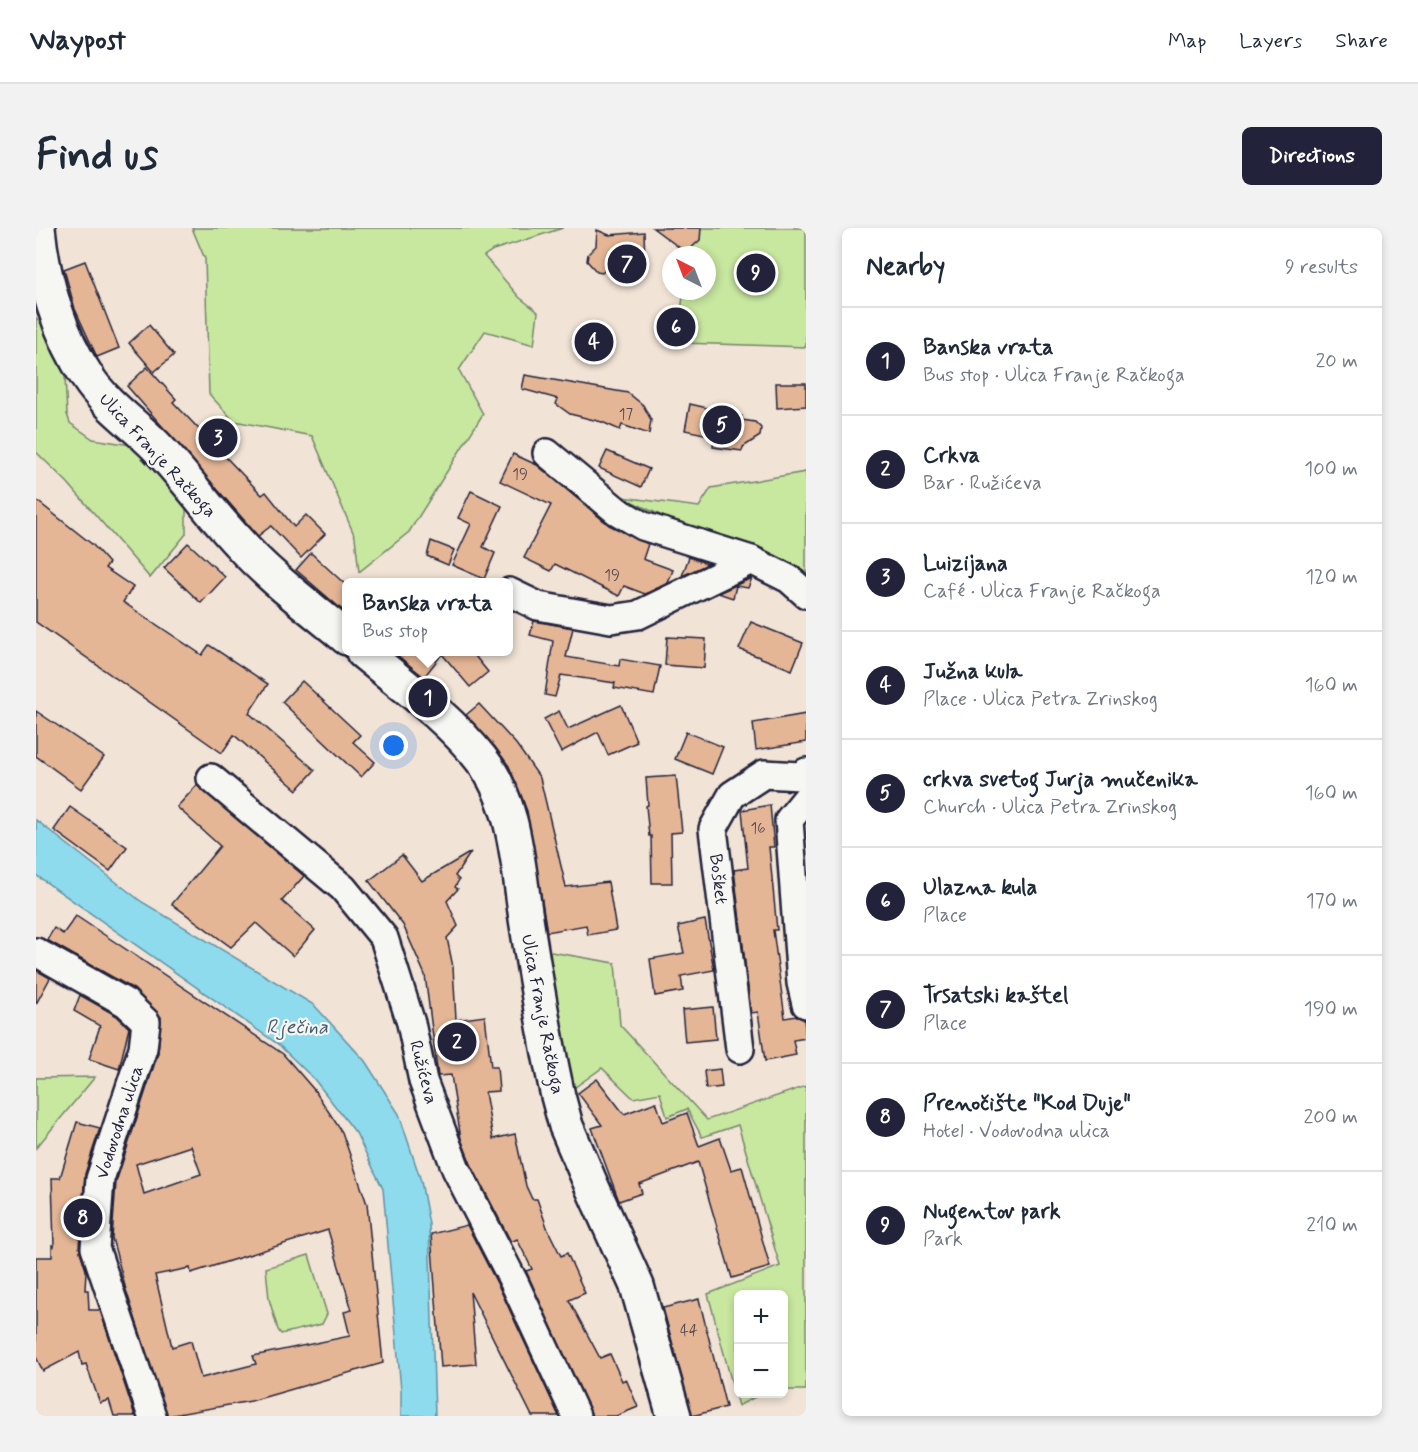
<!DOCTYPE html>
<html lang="en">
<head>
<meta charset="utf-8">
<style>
  :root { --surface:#fff; --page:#f2f2f3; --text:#1f2937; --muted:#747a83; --line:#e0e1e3; --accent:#22223b }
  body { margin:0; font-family:Mynerve,sans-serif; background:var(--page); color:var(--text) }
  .controls { position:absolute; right:18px; bottom:18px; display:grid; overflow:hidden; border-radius:9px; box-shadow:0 3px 9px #0003 }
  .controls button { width:54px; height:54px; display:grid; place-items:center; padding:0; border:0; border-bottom:2px solid var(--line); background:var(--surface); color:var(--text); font:30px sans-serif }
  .compass { position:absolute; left:626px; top:18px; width:54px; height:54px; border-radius:50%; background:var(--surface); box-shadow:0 3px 9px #0003; rotate:318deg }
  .you { position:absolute; left:358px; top:518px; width:21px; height:21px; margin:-15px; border:4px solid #fff; border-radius:50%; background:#1a73e8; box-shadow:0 0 0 9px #1a73e833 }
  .badge { display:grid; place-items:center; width:39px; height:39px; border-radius:50%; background:var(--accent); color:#fff; font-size:20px; font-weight:700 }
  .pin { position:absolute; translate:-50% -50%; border:3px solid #fff; box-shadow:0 2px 6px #0006 }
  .popup { position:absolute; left:306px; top:350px; width:171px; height:78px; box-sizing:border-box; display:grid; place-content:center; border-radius:9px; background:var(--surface); filter:drop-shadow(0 2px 4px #0005); font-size:20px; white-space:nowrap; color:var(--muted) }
  .popup b { font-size:22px; color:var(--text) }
  .popup::after { content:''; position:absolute; left:50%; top:100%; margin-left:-12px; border:12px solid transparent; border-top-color:var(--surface) }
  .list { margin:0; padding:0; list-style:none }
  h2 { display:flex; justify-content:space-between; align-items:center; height:78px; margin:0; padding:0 24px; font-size:26px }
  h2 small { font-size:20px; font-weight:400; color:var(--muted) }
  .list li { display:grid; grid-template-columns:39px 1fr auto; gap:18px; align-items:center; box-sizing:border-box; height:108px; padding:0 24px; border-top:2px solid var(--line) }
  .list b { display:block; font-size:22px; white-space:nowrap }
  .list p { margin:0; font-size:20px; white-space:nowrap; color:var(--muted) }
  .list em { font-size:20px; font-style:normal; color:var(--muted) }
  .map { position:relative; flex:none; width:770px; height:1188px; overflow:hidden; border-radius:9px }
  header { display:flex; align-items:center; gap:36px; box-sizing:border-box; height:84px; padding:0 30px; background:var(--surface); border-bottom:2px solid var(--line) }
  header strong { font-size:28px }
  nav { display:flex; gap:33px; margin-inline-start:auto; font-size:21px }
  .intro { display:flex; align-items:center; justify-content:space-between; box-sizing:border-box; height:144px; padding:0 36px }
  h1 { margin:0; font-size:42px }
  .button { padding:15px 27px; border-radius:9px; background:var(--accent); color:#fff; font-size:21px; font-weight:700 }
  main { display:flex; gap:36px; padding:0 36px }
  aside { flex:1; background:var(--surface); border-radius:9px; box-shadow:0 3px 9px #0003 }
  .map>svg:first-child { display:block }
  .green { fill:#c8e79f; stroke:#75846d; stroke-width:1.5 }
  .water { fill:#8ddbec; stroke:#6291a5; stroke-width:1.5 }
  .building { fill:#e5b696; stroke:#22223b; stroke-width:1.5; fill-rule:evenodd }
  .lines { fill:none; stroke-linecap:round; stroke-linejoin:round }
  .minor-casing { stroke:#22223b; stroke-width:32 }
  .major-casing { stroke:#22223b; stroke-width:38 }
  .minor { stroke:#f6f6f2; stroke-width:27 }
  .major { stroke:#f6f6f2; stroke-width:33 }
  .labels { text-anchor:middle; stroke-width:4.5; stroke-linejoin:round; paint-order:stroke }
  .number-label { font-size:15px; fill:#534752 }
  .street-label { font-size:18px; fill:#22223b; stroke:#f6f6f2 }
  .water-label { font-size:20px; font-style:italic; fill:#425a70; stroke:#f6f6f2 }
</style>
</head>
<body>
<header>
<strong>Waypost</strong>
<nav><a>Map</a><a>Layers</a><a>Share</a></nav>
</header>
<div class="intro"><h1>Find us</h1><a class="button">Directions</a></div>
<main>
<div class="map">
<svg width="770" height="1188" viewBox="0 0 770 1188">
  <rect width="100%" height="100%" fill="#f1e3d6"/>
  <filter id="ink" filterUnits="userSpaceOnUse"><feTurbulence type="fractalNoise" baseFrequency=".0167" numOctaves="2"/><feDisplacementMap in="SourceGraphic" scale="12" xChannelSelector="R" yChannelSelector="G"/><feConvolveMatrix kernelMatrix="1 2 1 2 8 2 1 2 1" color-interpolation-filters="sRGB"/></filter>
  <g filter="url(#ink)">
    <g class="green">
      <polygon points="156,0 527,0 457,22 448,28 483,69 502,84 498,117 449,103 423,142 447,186 373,304 323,344 319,309 276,208 198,193 173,166 169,31"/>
      <polygon points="662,0 770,0 770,119 646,115 650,90 644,89 648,63 671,63 671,27 653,27 654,21 664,12"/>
      <polygon points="0,90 11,99 29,148 31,186 34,195 57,211 95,217 102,222 150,273 150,306 114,350 31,254 0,224"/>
      <polygon points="770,244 770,348 671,309 586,269 663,279 675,260"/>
      <polygon points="509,723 579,735 584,797 671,892 770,858 770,1162 748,1162 748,1066 702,1066 702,1166 725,1166 702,1178 672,1066 744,1038 702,897 666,909 651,881 631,889 624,865 597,870 566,840 535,862"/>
      <polygon points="59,849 0,920 0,850"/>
      <polygon points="273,1027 291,1086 286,1096 245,1106 242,1102 233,1071 230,1040"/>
    </g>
    <polygon class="water" points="0,592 106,674 278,777 329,833 363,886 385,953 393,996 399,1188 365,1188 365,1162 347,961 320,905 278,851 243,817 0,647"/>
    <g class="building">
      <polygon points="617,0 665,0 664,12 654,21 644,20"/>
      <polygon points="561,2 573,7 608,4 609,35 575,37 566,45 561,44 551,33 552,26 560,18"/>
      <polygon points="49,33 83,120 61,129 39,81 28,41"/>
      <polygon points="632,88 650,90 646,115 628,113"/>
      <polygon points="113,97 138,127 118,144 93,115"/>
      <polygon points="546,103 560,107 574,112 562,126 555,126 544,119"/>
      <polygon points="111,139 140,171 137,174 226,267 230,264 258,299 270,287 289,306 265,330 235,298 222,308 91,158"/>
      <polygon points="489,147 592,165 607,177 615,192 613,206 586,197 584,202 566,194 534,186 520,176 522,171 486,161"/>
      <polygon points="740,155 770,155 770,178 741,180"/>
      <polygon points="654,176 706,188 706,192 719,194 725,200 724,208 707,219 706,223 677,219 678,208 649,202"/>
      <polygon points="571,223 613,241 605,259 563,240"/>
      <polygon points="477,226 501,237 573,297 612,316 607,331 637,342 632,355 609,366 588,358 583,368 519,336 515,343 488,330 515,277 464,253"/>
      <polygon points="435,263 466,278 447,319 459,325 448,351 416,337 435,296 422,290"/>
      <polygon points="0,272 57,317 73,335 69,340 97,359 87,374 166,427 173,417 232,456 213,485 279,542 261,562 198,507 186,525 0,394"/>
      <polygon points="395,313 418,322 412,337 391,328"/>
      <polygon points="152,315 189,349 165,375 128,340"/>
      <polygon points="275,325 311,358 311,386 260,342"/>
      <polygon points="653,329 672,336 646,348"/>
      <polygon points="716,350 712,360 700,358 697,370 682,365"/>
      <polygon points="498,393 537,400 530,429 583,438 584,431 624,438 618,467 578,460 579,455 525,447 519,469 509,467 517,413 494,407"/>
      <polygon points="715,394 767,415 756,442 703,421"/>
      <polygon points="631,409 670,411 668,440 629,437"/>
      <polygon points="356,423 435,423 452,444 434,459 406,426 388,449"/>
      <polygon points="266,453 324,507 317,514 339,534 325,549 246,474"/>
      <polygon points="443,476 480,516 504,550 530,659 572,654 580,702 552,707 550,697 511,704 491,583 473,538 459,519 430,487"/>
      <polygon points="585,477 601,514 572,527 562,504 525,524 508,491 523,483 532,501"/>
      <polygon points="0,483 68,529 45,561 0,528"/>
      <polygon points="770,486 770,514 720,522 717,495"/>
      <polygon points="650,504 687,519 676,546 639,531"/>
      <polygon points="640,548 646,604 635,605 636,655 616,655 615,608 613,608 610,578 612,577 610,550"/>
      <polygon points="161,557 268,648 246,673 279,702 257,728 220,695 195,719 136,676 184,618 141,579"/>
      <polygon points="734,577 738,619 733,619 741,702 737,702 749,790 761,788 768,791 770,810 757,812 760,827 729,833 722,784 715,785 698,642 712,640 706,582"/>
      <polygon points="34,579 91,619 74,643 18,602"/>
      <polygon points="435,624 419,648 423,652 419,659 422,661 411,673 422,698 411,710 417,739 420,792 449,788 455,839 461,839 463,863 449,864 457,911 479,906 490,958 496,971 501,971 512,1002 525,1028 531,1025 549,1065 533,1072 564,1130 574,1126 586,1153 590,1151 602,1179 580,1188 556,1188 490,1043 496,1041 481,1011 475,1014 435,936 425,911 415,847 402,848 389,747 367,697 333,653 366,627 386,653"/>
      <path d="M40 688 247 826 279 863 306 904 331 976 347 1135 215 1173 131 1188 90 1062 76 1010 80 954 122 825 125 789 98 761 11 712 18 700 27 706ZM155 918 165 946 108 966 100 936ZM292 1002 316 1082 308 1084 314 1108 217 1128 220 1136 165 1150 155 1113 136 1119 119 1047 154 1040 155 1045Z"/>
      <polygon points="669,692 678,742 645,748 647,763 619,768 614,731 648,725 642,698"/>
      <polygon points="0,742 14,750 0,776"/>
      <polygon points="44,767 81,788 93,800 83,841 53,831 64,798 38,783"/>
      <polygon points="677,779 680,811 649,814 646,782"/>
      <polygon points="684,841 686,859 670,861 668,843"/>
      <polygon points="561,851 588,886 620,874 627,894 651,885 663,918 684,910 695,942 706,939 734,1039 696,1050 662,934 603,956 606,965 583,973 556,900 566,897 542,865"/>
      <polygon points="41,894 64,900 49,946 43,1019 50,1042 49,1062 52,1062 53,1082 64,1082 99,1188 78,1188 73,1172 64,1175 50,1136 46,1137 43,1124 7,1143 0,1129 0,1029 16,1029 16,1017 18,1018 16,950 24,950"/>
      <polygon points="431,997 464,1061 523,1188 496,1188 434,1064 440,1136 405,1139 395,1006"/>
      <polygon points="663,1071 690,1179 656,1188 627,1080"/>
    </g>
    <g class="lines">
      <g class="minor-casing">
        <g id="minor">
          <polyline points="511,225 581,283 607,298 715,332 753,351 770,366"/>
          <polyline points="473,364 502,378 575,391 602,387 715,332"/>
          <polyline points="175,550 307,660 348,710 375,795 387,853 420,941 478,1054 540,1188"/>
          <polyline points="770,571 753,592 765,755 770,776"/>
          <polyline points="0,724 90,775 110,794 107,820 64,951 59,1020 116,1188"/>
          <polyline points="704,821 677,601 696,567 728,546 764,548 770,544"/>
        </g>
      </g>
      <g class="major-casing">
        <g id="major">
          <path d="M2 0C7 51 23 107 52 150 69 176 97 195 119 217 149 248 173 283 202 314 234 350 274 379 311 410"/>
          <path d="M327 424C367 457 413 490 445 531 481 576 482 642 491 697 500 753 509 811 522 868L530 898 557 961 601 1058 638 1188"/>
        </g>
      </g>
      <use href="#minor" class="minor"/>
      <use href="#major" class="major"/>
    </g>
  </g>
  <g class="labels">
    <g class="number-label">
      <text x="590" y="191">17</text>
      <text x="484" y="251">19</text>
      <text x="576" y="352">19</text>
      <text x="722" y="605">16</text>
      <text x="653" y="1107">44</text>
    </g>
    <g class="street-label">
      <text transform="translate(122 227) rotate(47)" y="6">Ulica Franje Račkoga</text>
      <text transform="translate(683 651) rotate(83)" y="6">Bošket</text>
      <text transform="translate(507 786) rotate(79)" y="6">Ulica Franje Račkoga</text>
      <text transform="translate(388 844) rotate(75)" y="6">Ružićeva</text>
      <text transform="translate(83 894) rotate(-72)" y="6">Vodovodna ulica</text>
    </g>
    <g class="water-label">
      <text x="261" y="805">Rječina</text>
    </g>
  </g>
</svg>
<div class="controls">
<button>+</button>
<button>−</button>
</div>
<svg class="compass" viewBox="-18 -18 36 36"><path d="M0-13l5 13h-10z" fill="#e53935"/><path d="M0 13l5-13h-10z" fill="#747a83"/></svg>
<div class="you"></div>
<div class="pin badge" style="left:392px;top:470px">1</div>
<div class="popup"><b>Banska vrata</b>Bus stop</div>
<div class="pin badge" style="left:421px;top:814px">2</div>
<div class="pin badge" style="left:182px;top:210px">3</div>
<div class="pin badge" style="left:558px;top:114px">4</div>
<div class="pin badge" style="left:686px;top:197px">5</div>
<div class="pin badge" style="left:640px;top:99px">6</div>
<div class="pin badge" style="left:591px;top:36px">7</div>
<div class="pin badge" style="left:47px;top:990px">8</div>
<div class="pin badge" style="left:720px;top:45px">9</div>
</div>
<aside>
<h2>Nearby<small>9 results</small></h2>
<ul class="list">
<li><span class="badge">1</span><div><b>Banska vrata</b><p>Bus stop · Ulica Franje Račkoga</p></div><em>20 m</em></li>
<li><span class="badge">2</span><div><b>Crkva</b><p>Bar · Ružićeva</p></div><em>100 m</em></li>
<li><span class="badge">3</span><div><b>Luizijana</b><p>Café · Ulica Franje Račkoga</p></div><em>120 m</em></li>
<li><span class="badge">4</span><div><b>Južna kula</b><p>Place · Ulica Petra Zrinskog</p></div><em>160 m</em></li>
<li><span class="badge">5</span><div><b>crkva svetog Jurja mučenika</b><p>Church · Ulica Petra Zrinskog</p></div><em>160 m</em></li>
<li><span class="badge">6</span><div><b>Ulazna kula</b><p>Place</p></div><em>170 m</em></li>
<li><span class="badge">7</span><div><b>Trsatski kaštel</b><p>Place</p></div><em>190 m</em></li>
<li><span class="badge">8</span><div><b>Prenočište &quot;Kod Duje&quot;</b><p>Hotel · Vodovodna ulica</p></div><em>200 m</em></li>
<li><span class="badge">9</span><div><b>Nugentov park</b><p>Park</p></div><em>210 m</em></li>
</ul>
</aside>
</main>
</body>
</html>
